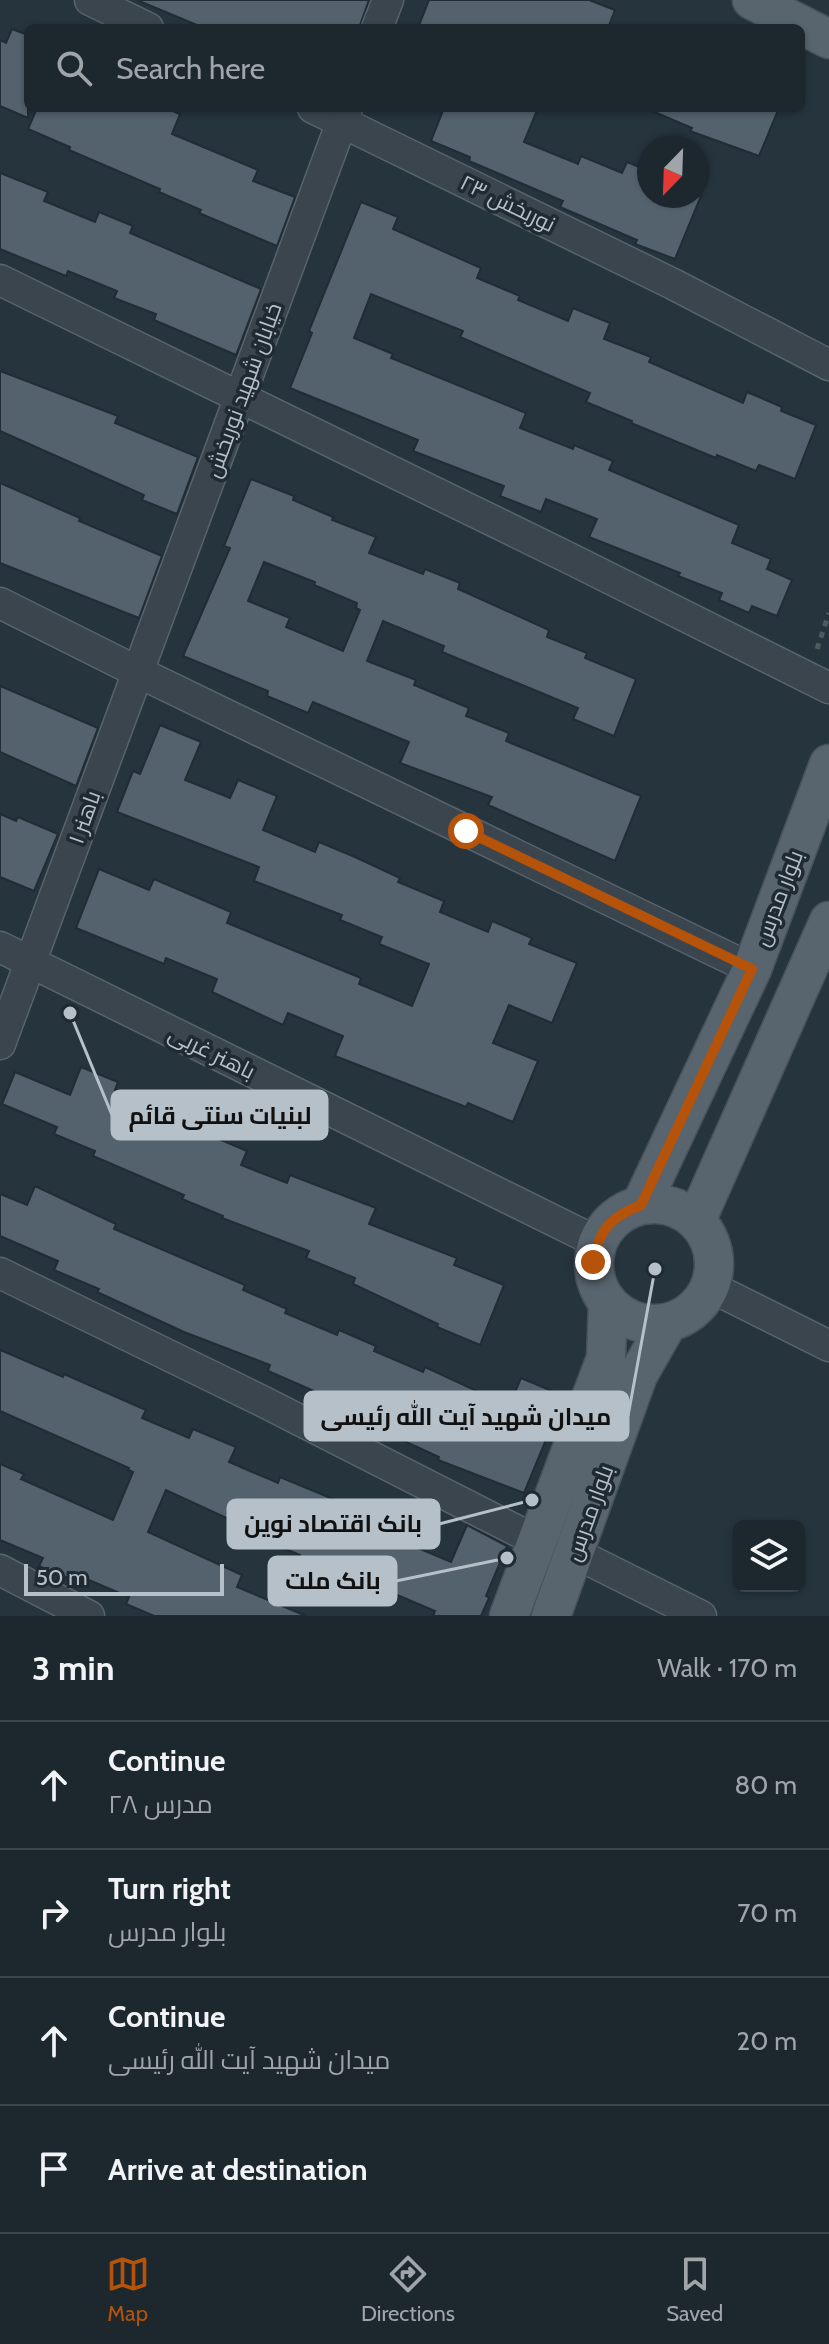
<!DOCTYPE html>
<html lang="en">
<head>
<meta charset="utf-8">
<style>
  :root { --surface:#1c272e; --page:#29333a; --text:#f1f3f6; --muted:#a0a5aa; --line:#3a444a; --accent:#b45309 }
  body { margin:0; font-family:Cabin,Cairo,sans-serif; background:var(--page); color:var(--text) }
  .controls { position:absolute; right:24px; bottom:24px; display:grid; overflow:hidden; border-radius:12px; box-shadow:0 2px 6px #0004 }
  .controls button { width:72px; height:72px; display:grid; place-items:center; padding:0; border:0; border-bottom:2px solid var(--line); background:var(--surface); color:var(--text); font:40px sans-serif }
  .compass { position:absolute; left:637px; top:136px; width:72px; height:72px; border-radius:50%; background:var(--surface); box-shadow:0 2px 6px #0004; rotate:203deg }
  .scale { position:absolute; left:24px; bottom:20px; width:200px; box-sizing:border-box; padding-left:8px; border:4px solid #b6c0c9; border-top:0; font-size:22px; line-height:28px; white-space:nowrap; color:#b6c0c9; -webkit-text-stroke:6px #1f2a33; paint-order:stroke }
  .stop { position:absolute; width:24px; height:24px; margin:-18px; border:6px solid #b45309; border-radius:50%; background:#fff }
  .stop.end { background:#b45309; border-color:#fff; box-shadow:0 2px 8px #0008 }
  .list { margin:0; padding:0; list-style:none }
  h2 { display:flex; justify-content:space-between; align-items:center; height:104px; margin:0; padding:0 32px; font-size:34px }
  h2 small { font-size:26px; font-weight:400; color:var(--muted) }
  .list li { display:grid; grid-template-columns:52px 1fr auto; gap:24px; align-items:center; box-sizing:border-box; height:128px; padding:0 32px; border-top:2px solid var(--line) }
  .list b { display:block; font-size:30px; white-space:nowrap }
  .list p { margin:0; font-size:26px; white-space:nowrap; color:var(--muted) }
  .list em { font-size:26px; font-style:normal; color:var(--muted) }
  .icon { flex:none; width:44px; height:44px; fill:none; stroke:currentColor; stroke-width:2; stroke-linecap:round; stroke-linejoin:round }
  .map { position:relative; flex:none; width:829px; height:1616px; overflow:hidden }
  .search { position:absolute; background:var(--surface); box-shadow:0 2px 6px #0004; left:24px; right:24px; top:24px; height:88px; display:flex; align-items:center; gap:20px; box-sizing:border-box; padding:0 28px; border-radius:12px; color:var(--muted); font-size:30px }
  .sheet { height:616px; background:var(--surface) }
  nav { display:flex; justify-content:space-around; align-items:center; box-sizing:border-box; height:112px; border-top:2px solid var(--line); background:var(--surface); font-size:22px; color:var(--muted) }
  nav a { display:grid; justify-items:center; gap:4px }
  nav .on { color:var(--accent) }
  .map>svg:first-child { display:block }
  .building { fill:#54626e; stroke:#212c35; stroke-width:2; fill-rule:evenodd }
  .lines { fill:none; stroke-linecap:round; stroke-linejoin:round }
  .minor-casing { stroke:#58636c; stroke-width:33 }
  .major-casing { stroke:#46515a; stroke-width:41 }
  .path { stroke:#485d5d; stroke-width:5; stroke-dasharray:6 6; stroke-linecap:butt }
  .minor { stroke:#3a454e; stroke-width:30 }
  .major { stroke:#58646e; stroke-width:38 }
  .route { stroke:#b45309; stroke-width:10 }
  .labels { text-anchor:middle; stroke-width:7; stroke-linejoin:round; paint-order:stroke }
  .street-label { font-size:22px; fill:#b6c0c9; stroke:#1f2a33 }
  .leader { fill:none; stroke:#b6c0c9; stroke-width:3 }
  .callout-dot { fill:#b6c0c9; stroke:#1f2a33; stroke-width:3 }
  .callout { fill:#b6c0c9; stroke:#b6c0c9; stroke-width:3 }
  .callout-label { font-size:24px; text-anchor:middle; font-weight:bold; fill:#111 }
</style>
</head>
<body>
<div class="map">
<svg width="829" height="1616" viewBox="0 0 829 1616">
  <rect width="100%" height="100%" fill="#26343e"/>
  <g class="building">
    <polygon points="137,0 369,0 359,28 204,28"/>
    <polygon points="429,0 589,0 615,10 608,28 418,28"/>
    <polygon points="12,29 28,35 28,118 0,106 0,40 6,43"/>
    <polygon points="37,108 166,108 180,114 172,134 258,170 253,181 295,197 277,246 199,213 201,210 159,192 160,189 69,150 70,147 28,129"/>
    <polygon points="444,108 538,108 524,142 578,164 581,156 622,173 627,162 649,171 649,196 701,196 675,259 635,244 637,240 560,207 563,201 469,161 470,157 431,141"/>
    <polygon points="645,108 779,108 759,156 690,131 692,128"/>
    <polygon points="0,173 48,192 44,201 95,222 99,212 133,226 130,233 261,289 236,355 154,320 156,314 114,298 117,291 68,271 66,276 0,249"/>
    <polygon points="361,202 398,217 393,229 481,268 477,278 520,296 518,300 568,321 573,308 610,323 604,339 651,357 649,362 743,403 747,392 782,407 781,411 816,425 795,479 759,465 756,471 717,455 716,458 631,423 632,421 586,402 590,393 460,337 463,331 371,294 354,338 393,354 391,358 526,413 520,428 573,449 574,445 613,461 609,470 739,525 732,543 771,559 767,569 792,580 777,616 752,606 749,613 719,600 722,593 678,576 680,573 589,537 597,519 546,499 541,512 500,496 504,486 413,451 418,440 290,388 312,333 309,331"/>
    <polygon points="0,371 118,416 115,423 198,457 177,514 142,500 144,495 0,431"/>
    <path d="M251 479 294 496 293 500 333 517 332 520 376 537 369 553 423 574 425 569 460 583 458 589 549 630 547 637 587 653 585 658 636 679 614 736 573 719 578 708 442 652 444 646 383 621 367 661 416 680 414 685 469 708 466 716 509 733 506 741 641 796 615 861 488 805 492 797 400 763 409 742 313 702 308 713 267 696 268 691 183 656 230 548 224 546ZM264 562 315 582 314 585 357 603 356 608 360 610 343 651 286 627 290 618 248 601Z"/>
    <polygon points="0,483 80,518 79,521 162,556 139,618 0,563"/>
    <polygon points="0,686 98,728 76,786 0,752"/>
    <polygon points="160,725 201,742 185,780 230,798 238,780 277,796 263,830 315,852 319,842 355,857 400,878 398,882 444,901 440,912 488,932 492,921 532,938 529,944 577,963 552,1023 509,1005 493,1043 538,1061 513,1122 468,1103 466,1107 335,1056 343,1036 288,1013 283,1025 212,992 217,979 166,958 164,964 76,928 99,869 149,890 154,879 231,912 227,923 361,978 359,984 412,1006 429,964 379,944 382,937 340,920 342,915 254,881 259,867 117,812 133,771 140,774"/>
    <polygon points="0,814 16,821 18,817 58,834 34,891 0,877"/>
    <polygon points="81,1067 118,1082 115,1090 166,1111 171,1099 208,1114 200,1131 247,1151 241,1165 287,1183 290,1175 376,1208 369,1224 457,1258 454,1265 504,1285 480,1345 437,1327 438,1324 353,1284 355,1278 306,1258 309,1251 222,1218 223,1216 182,1199 184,1195 93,1156 95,1151 54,1134 57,1127 2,1104 15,1072 70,1095"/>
    <polygon points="35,1186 116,1224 114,1229 245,1285 243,1290 287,1309 285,1313 337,1335 339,1330 376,1346 374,1351 423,1372 425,1367 509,1406 521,1378 564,1396 524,1493 438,1460 439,1457 352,1417 353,1414 311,1396 314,1391 268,1371 270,1365 184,1332 97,1292 99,1289 54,1270 58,1261 0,1236 0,1194 27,1205"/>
    <polygon points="0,1350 63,1377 64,1374 146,1410 142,1418 189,1438 193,1429 236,1447 229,1462 278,1483 280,1477 362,1511 360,1515 397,1531 394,1538 451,1562 467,1525 507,1546 486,1596 489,1598 481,1616 433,1616 435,1611 374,1585 371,1592 340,1579 342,1575 299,1557 300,1555 255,1536 257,1532 166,1490 148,1532 242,1575 237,1587 306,1616 154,1616 126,1604 129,1597 82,1577 79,1583 39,1566 43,1558 0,1540 0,1464 24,1474 21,1479 113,1520 133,1472 128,1470 129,1468 0,1411"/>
  </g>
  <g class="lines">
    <g class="minor-casing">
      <g id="minor">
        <polyline points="90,0 148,28"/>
        <polyline points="377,28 388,0"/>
        <polyline points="313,108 673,284 829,365"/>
        <polyline points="0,280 569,558 829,688"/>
        <polyline points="0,603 138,672 752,969"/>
        <polyline points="0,947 597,1242"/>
        <polyline points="0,1044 347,108"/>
        <polyline points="0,1273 262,1401 537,1541"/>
        <polyline points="711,1287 829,1346"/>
        <polyline points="575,1553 701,1616"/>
        <polyline points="0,1570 89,1616"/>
      </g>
    </g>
    <g class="major-casing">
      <g id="major">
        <polyline points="752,0 829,39"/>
        <circle cx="654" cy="1264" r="60"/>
        <polyline points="641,1205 752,969 829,764"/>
        <polyline points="696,1221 829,921"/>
        <polyline points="509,1616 606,1358 608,1303"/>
        <polyline points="551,1616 638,1375 667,1324"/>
      </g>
    </g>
    <polyline class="path" points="817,649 829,613"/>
    <use href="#minor" class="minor"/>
    <use href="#major" class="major"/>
  </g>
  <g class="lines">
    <path class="route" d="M466 831 752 969 641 1205C610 1217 599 1230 593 1262"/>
  </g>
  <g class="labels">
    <g class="street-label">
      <text transform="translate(508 203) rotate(26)" y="8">نوربخش ۲۳</text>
      <text transform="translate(243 390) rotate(-70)" y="8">خیابان شهید نوربخش</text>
      <text transform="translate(84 817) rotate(-70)" y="8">باهنر ۱</text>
      <text transform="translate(778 898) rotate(-69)" y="8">بلوار مدرس</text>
      <text transform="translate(212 1052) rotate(26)" y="8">باهنر غربی</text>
      <text transform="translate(589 1513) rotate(-70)" y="8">بلوار مدرس</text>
    </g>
  </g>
  <path class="leader" d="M70 1013L112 1115M655 1269L628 1416M532 1500L439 1524M507 1558L396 1581"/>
  <g class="callout-dot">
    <circle cx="70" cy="1013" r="8"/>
    <circle cx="655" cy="1269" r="8"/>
    <circle cx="532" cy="1500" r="8"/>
    <circle cx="507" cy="1558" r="8"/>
  </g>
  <g class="callout">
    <rect x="112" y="1091" width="215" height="48" rx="8"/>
    <rect x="305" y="1392" width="323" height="48" rx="8"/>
    <rect x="228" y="1500" width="211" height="48" rx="8"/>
    <rect x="269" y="1557" width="127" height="48" rx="8"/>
  </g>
  <g class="callout-label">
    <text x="220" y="1124">لبنیات سنتی قائم</text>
    <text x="466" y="1425">میدان شهید آیت الله رئیسی</text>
    <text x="333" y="1532">بانک اقتصاد نوین</text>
    <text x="333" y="1589">بانک ملت</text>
  </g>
</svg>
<div class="controls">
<button><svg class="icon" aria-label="layers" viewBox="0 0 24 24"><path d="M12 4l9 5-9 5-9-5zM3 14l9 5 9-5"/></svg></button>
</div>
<svg class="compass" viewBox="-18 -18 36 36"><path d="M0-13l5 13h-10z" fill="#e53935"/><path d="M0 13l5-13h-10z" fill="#a0a5aa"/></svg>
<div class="scale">50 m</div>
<div class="stop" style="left:466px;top:831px"></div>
<div class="stop end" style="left:593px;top:1262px"></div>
<div class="search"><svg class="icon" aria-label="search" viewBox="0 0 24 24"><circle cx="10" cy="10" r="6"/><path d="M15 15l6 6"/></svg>Search here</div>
</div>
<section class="sheet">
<h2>3 min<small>Walk · 170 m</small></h2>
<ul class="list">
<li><svg class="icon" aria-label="ahead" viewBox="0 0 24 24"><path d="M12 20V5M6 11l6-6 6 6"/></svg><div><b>Continue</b><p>مدرس ۲۸</p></div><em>80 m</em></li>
<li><svg class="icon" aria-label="right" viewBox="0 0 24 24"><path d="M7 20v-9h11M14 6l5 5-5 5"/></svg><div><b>Turn right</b><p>بلوار مدرس</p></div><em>70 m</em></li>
<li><svg class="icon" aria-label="ahead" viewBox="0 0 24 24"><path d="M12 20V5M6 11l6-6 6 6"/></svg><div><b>Continue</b><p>میدان شهید آیت الله رئیسی</p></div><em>20 m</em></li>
<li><svg class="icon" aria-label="arrive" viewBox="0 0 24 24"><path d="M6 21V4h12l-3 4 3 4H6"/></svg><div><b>Arrive at destination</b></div></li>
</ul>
</section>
<nav>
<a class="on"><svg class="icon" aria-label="map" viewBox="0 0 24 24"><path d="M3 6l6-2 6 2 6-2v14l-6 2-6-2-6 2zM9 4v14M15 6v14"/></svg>Map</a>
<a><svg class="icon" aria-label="directions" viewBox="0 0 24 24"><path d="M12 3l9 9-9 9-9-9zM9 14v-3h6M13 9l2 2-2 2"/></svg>Directions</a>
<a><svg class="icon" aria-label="saved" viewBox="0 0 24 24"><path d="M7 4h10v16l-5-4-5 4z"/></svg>Saved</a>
</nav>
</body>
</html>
